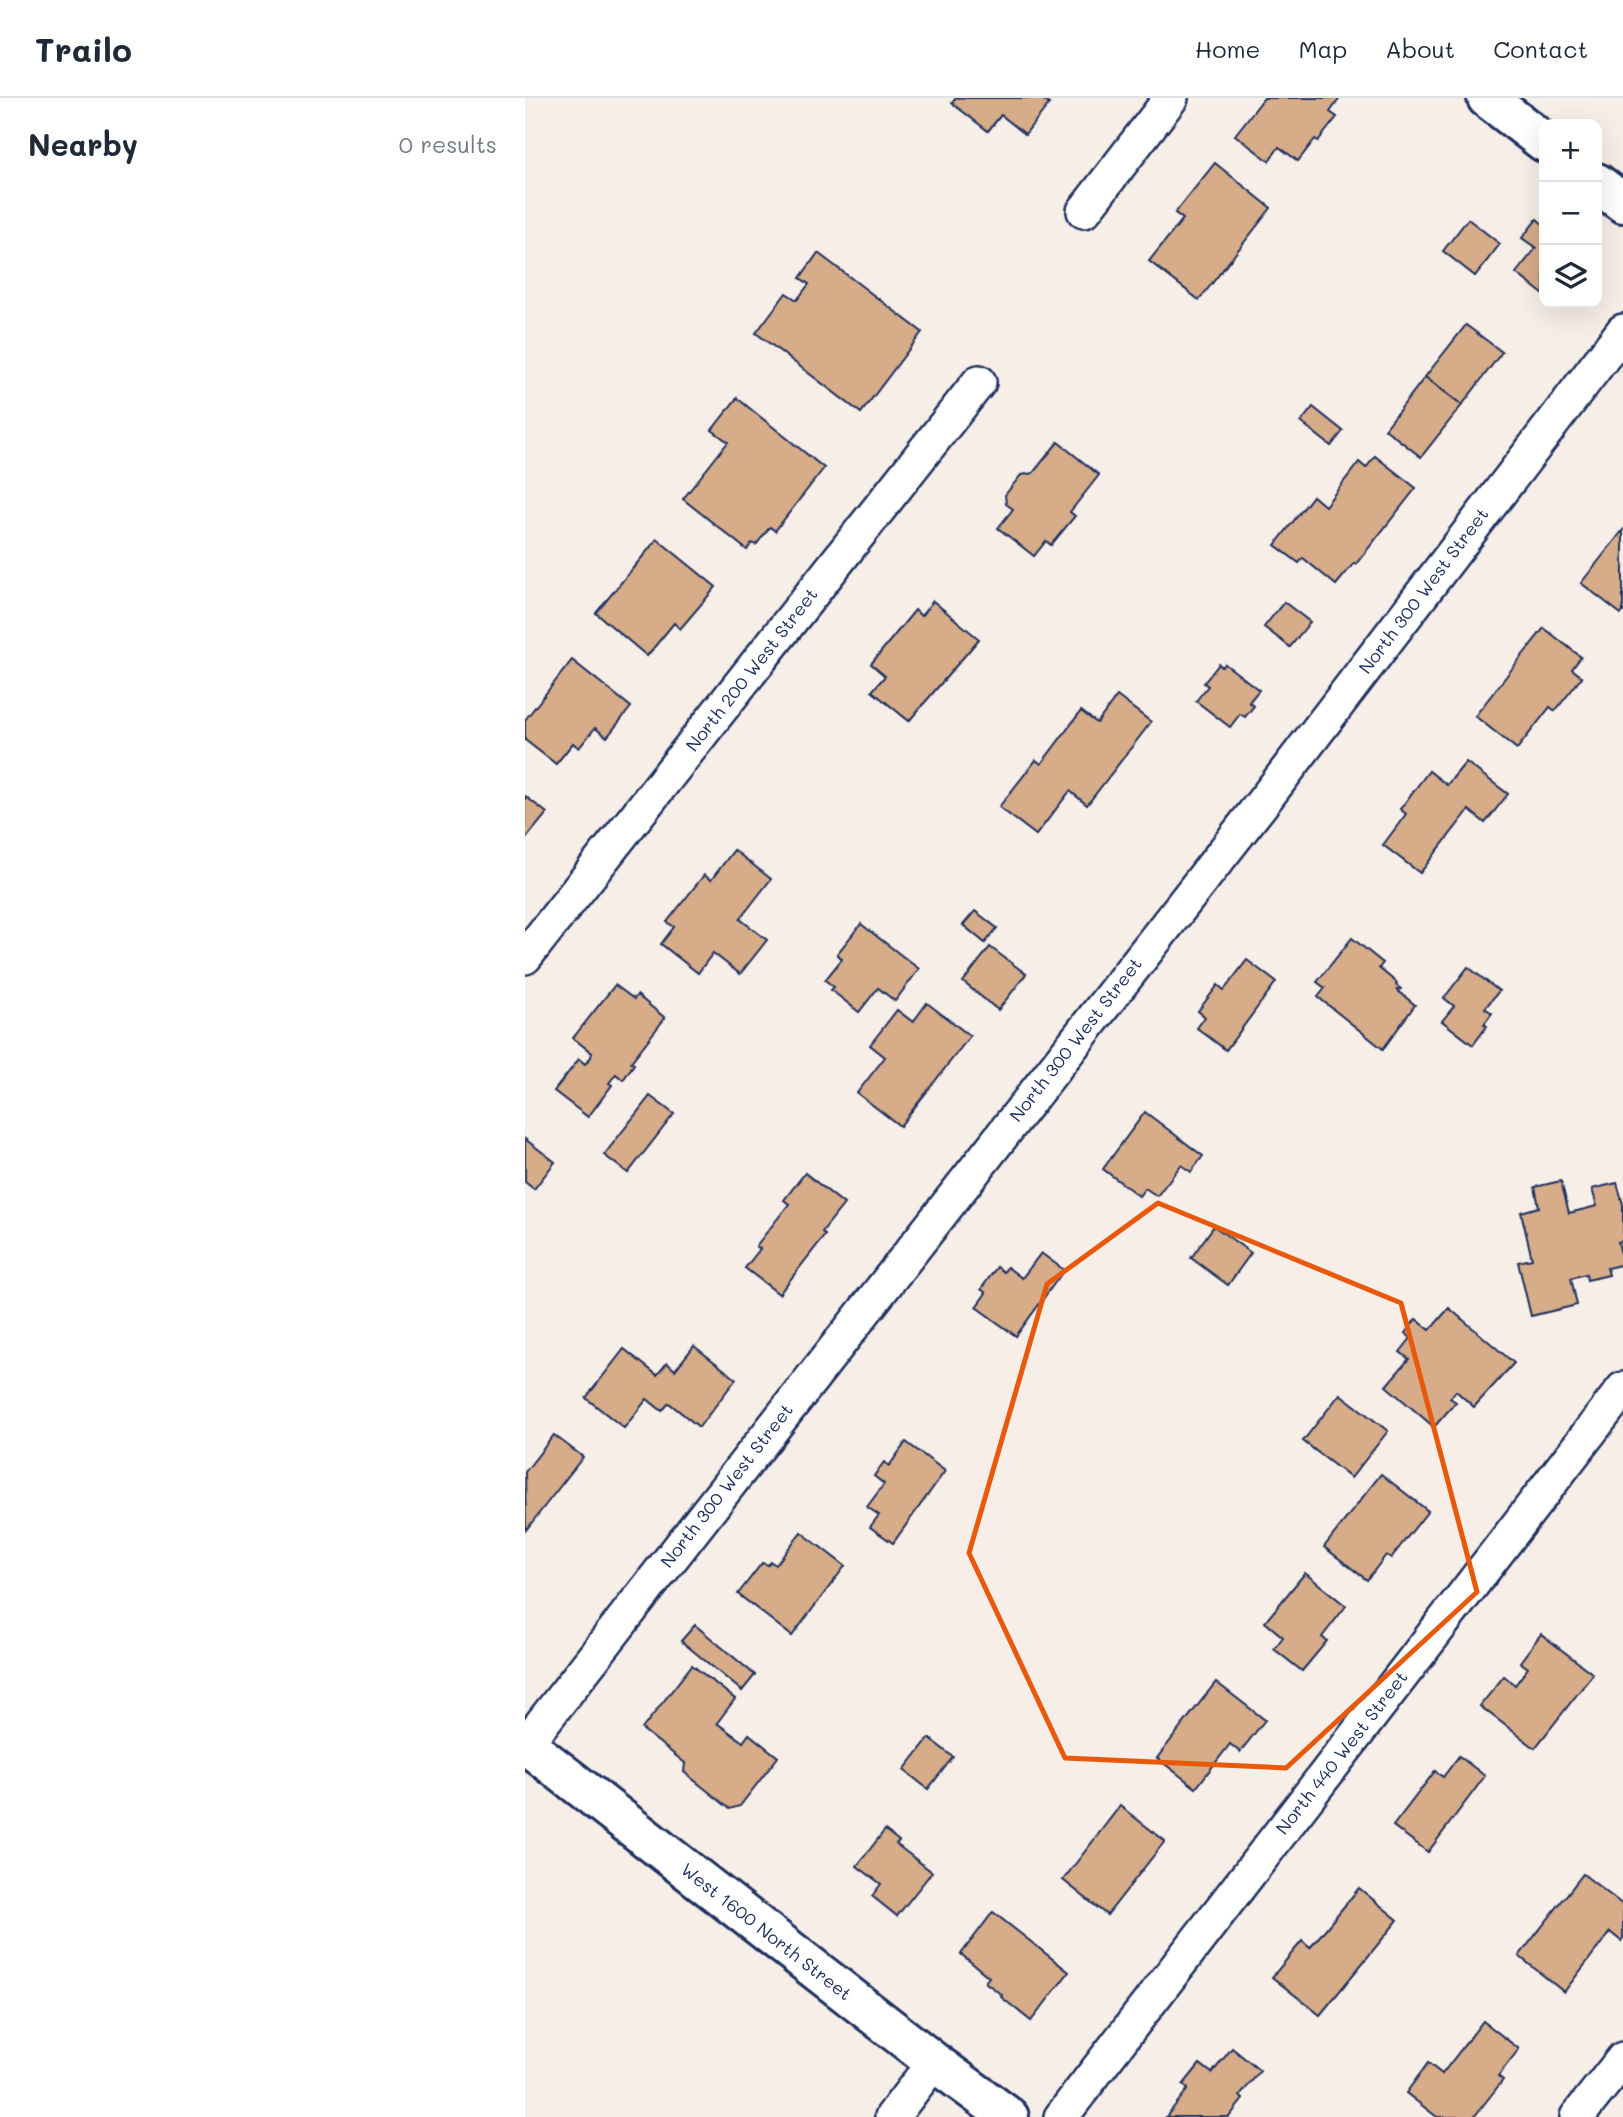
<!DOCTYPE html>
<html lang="en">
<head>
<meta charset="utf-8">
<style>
  :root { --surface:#fff; --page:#f2f2f3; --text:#1f2937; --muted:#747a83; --line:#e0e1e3 }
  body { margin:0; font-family:Mali,sans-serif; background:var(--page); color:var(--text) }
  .controls { position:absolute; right:21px; top:21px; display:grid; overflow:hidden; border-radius:14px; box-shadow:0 7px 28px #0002 }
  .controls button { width:63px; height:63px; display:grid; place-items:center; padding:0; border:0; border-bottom:2px solid var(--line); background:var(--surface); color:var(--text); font:35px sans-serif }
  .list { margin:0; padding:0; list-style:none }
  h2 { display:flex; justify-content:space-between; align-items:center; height:91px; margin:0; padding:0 28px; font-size:30px }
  h2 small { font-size:23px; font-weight:400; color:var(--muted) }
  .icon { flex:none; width:38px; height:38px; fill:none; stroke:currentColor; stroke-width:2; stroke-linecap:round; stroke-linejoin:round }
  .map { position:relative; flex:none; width:1098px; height:2019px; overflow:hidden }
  header { display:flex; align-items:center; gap:42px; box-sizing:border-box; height:98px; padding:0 35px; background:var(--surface); border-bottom:2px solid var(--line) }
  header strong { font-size:33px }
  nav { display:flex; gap:38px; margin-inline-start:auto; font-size:24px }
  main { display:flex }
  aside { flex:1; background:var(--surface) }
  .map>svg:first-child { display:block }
  .building { fill:#d7ac88; stroke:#1b2f5e; stroke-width:2 }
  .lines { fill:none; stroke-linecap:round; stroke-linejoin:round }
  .street-casing { stroke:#1b2f5e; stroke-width:38 }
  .secondary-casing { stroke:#1b2f5e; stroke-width:44 }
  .street { stroke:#fff; stroke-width:33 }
  .secondary { stroke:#fff; stroke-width:38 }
  .marked { fill:none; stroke:#e8590c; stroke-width:5; stroke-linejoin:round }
  .labels { text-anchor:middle; stroke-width:5; stroke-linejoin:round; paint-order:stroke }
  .street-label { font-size:18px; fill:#1b2f5e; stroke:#fff }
</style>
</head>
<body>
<header>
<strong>Trailo</strong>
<nav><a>Home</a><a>Map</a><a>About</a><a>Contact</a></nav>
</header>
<main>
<aside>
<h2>Nearby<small>0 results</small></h2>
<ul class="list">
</ul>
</aside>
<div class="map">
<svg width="1098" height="2019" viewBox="0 0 1098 2019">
  <rect width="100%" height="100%" fill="#f7eee7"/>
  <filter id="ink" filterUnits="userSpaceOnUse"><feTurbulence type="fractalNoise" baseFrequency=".0143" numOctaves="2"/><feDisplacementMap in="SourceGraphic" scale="14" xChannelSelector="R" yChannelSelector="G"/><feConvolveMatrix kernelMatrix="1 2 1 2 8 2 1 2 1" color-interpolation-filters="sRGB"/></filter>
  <g filter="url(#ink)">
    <g class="building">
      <polygon points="431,0 516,0 524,6 500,36 476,17 463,33 427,5"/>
      <polygon points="739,0 815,0 805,14 812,19 793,43 790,41 773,63 754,49 744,63 710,37"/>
      <polygon points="690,65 746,110 674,202 624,163 658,121 650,115"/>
      <polygon points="943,121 975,146 950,178 918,153"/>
      <polygon points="1012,121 1019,127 1019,197 991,175 1011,150 997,140"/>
      <polygon points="293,155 397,234 336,315 231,235 261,195 272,202 284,186 275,180"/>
      <polygon points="941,227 977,254 937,307 900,279"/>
      <polygon points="900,279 937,307 896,359 860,331"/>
      <polygon points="212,300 299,370 250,433 245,429 231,447 227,445 222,452 158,401 203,344 187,332"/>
      <polygon points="788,309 818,333 806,348 776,324"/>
      <polygon points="533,344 574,377 545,414 550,418 526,447 521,443 509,458 473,430 488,411 481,406 480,397 496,377 508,375"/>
      <polygon points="850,358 891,390 831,466 829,465 811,487 778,460 774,465 750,447 788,398 800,408 834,364 841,370"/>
      <polygon points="1098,432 1098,514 1096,516 1056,485"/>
      <polygon points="132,441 191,489 155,531 149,525 122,558 71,515"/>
      <polygon points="408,503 454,541 384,623 347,593 360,578 346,566 390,512 396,518"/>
      <polygon points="759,504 785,524 765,549 739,529"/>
      <polygon points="1019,530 1056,559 1047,571 1057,579 1030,613 1025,609 992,651 950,618"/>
      <polygon points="47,562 106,609 82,639 70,630 54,650 48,645 31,666 0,642 0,622"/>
      <polygon points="694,566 697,569 700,566 734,592 724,604 729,608 720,619 715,616 705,629 671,603 683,588 679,585"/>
      <polygon points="592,598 626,624 562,707 545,693 511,737 474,709 511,662 516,666 556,613 572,625"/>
      <polygon points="941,664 983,696 960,725 944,712 895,775 858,747 881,716 875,711 904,673 922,687"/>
      <polygon points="0,698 22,715 0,742"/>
      <polygon points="209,752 246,781 215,821 242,842 215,876 188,855 173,875 136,846 149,829 142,824 179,777 186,782"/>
      <polygon points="450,813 472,830 460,845 438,827"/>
      <polygon points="336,826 394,871 370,903 353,890 334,914 306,892 309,889 300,882 317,861 312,856"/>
      <polygon points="827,840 858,865 854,870 872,885 871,887 876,891 872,892 890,907 858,951 793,899 800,890 792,884"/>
      <polygon points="465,849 501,876 473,912 438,884"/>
      <polygon points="722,862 751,884 701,952 672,930 680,919 673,913 693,887 699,892"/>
      <polygon points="943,869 974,893 960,910 967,915 959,926 962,928 948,947 917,923 929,908 919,900"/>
      <polygon points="90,887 109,901 112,897 140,920 106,964 109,966 98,982 91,976 84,985 87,987 63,1019 29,993 54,961 60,966 66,959 67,955 48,940"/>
      <polygon points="402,905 445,938 375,1028 332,995 360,959 345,947 372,912 388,924"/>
      <polygon points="125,998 149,1016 103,1075 79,1057"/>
      <polygon points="620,1014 678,1058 666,1074 656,1067 632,1098 620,1090 614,1098 578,1071"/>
      <polygon points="0,1041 30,1064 9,1091 0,1084"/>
      <polygon points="280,1075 319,1106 297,1134 300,1137 254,1196 220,1170 235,1151 231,1148 264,1106 259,1102"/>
      <polygon points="1036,1083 1044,1115 1072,1108 1067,1091 1092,1085 1098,1106 1098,1143 1093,1144 1098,1164 1095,1167 1082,1170 1084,1177 1062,1182 1061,1176 1046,1180 1052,1207 1006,1218 993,1164 1007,1161 996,1114 1014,1109 1010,1089"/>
      <polygon points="689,1128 726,1155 703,1187 666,1160"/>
      <polygon points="516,1155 539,1172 491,1238 451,1209 461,1195 456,1191 472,1169 479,1174 482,1169 497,1180"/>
      <polygon points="924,1210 989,1265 949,1309 931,1293 925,1300 931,1304 909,1329 861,1288 884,1261 875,1254 886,1240 880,1235 891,1221 905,1232"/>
      <polygon points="169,1248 211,1281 174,1329 144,1305 137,1313 122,1301 99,1330 61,1300 99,1251 132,1277 142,1265 150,1272"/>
      <polygon points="815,1296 863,1333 826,1380 778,1343"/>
      <polygon points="29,1337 58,1359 1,1432 0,1374"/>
      <polygon points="381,1344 420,1373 368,1445 345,1429 354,1417 342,1409 359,1386 349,1378 359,1364 364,1368"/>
      <polygon points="856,1376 903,1413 866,1460 861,1457 842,1482 799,1449"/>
      <polygon points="276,1434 320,1468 267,1538 213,1496 237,1465 243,1467 246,1464 251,1467"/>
      <polygon points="780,1475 821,1508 797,1539 802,1543 777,1573 749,1551 758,1539 740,1524"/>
      <polygon points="170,1527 230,1577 217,1593 156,1543"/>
      <polygon points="1016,1536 1068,1576 1010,1650 955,1608 979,1578 990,1587 1003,1570 995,1564"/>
      <polygon points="167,1567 210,1601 192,1625 218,1644 224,1636 253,1659 215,1708 205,1711 159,1674 160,1665 117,1631"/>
      <polygon points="691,1584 740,1622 715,1654 705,1646 671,1690 632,1660"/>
      <polygon points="404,1640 428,1659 403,1691 379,1672"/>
      <polygon points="934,1658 960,1678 903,1754 868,1728 910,1673 918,1679"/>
      <polygon points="595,1708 640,1743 582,1817 538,1782"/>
      <polygon points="360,1732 374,1743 371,1746 407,1774 372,1818 347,1798 356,1786 332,1768"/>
      <polygon points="1058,1776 1098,1807 1098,1840 1096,1843 1085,1834 1039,1894 994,1858"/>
      <polygon points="834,1790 873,1822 795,1917 747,1879 777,1843 785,1850"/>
      <polygon points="468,1814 544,1874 506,1923 476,1899 477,1897 460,1884 464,1879 436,1856"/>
      <polygon points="958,1923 994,1951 973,1978 978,1982 949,2019 912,2019 881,1995 903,1965 917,1976"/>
      <polygon points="707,1950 735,1973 715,1998 718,2001 704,2019 641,2019 663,1991 658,1987 675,1966 687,1975"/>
    </g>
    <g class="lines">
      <g class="street-casing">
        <g id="street">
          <polyline points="559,113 646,0"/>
          <polyline points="0,859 454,284"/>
          <polyline points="0,1647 741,700 1098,233"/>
          <polyline points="367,2019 409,1964"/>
          <polyline points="536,2019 1098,1291"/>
          <polyline points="1052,2019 1098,1961"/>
        </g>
      </g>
      <g class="secondary-casing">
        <g id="secondary">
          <polyline points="962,0 1019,44"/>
          <polyline points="1072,85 1098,105"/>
          <polyline points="0,1646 409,1964 484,2019"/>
        </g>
      </g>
      <use href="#street" class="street"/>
      <use href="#secondary" class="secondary"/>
    </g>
  </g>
  <path class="marked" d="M633 1105 876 1205 952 1494 761 1670 540 1660 444 1455 522 1186Z"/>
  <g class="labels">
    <g class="street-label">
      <text transform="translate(899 493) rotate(-53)" y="6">North 300 West Street</text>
      <text transform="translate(227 572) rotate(-52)" y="6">North 200 West Street</text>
      <text transform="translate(551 942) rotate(-52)" y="6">North 300 West Street</text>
      <text transform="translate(202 1388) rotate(-52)" y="6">North 300 West Street</text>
      <text transform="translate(817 1655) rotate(-52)" y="6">North 440 West Street</text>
      <text transform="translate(241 1834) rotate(38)" y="6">West 1600 North Street</text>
    </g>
  </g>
</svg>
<div class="controls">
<button>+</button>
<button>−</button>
<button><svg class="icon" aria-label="layers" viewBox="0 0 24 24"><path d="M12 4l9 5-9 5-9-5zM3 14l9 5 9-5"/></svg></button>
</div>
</div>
</main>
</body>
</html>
